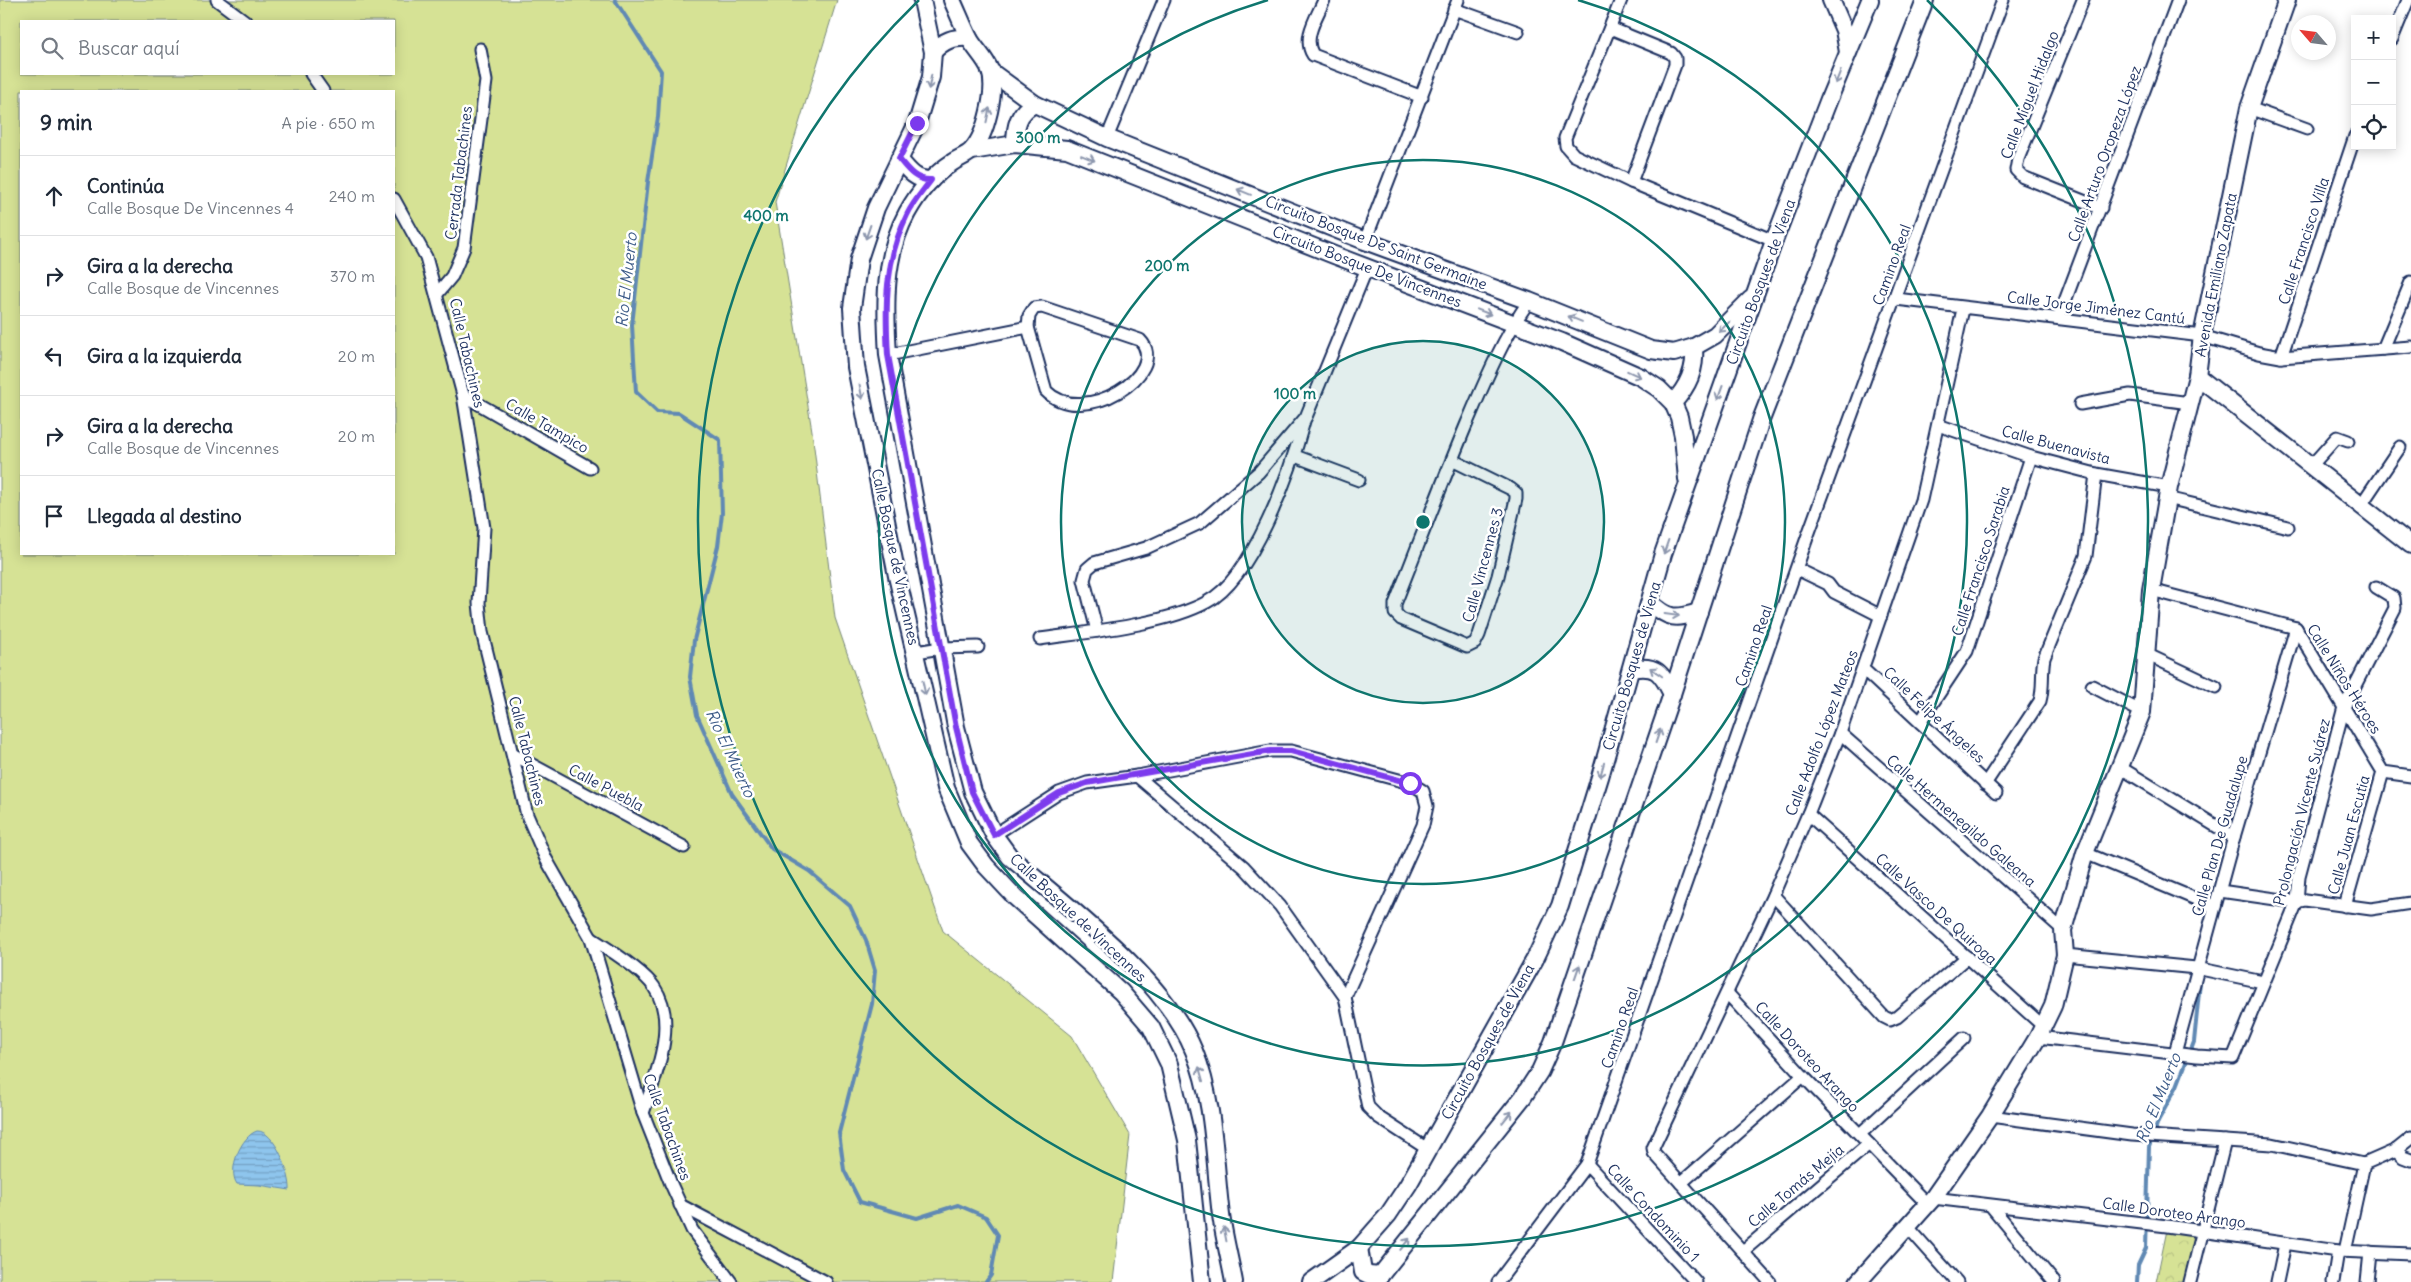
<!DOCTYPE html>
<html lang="es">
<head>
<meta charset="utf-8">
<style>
  :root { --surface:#fff; --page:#f6f6f7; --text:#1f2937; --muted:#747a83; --line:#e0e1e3 }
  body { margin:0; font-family:Delius,sans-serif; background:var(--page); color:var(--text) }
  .controls { position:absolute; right:15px; top:15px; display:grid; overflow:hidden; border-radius:0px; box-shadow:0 2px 12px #0003 }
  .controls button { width:45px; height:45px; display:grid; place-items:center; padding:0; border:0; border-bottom:1px solid var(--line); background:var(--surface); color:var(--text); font:25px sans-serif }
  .compass { position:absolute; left:2291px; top:15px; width:45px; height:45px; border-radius:50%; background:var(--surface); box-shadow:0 2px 12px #0003; rotate:298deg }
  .stop { position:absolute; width:15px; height:15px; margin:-11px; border:4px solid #7c3aed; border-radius:50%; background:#fff }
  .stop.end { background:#7c3aed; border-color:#fff; box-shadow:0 1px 5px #0008 }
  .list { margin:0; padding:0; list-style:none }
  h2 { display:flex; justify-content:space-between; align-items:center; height:65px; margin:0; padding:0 20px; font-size:21px }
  h2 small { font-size:16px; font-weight:400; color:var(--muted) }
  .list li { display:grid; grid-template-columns:32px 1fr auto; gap:15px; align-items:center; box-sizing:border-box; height:80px; padding:0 20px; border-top:1px solid var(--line) }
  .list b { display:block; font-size:19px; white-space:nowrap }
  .list p { margin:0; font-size:16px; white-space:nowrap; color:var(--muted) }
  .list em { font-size:16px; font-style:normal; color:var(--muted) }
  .icon { flex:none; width:28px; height:28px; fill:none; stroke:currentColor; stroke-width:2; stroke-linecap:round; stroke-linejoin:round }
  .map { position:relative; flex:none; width:2411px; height:1282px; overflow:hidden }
  .search { position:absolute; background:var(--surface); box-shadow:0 2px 12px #0003; left:20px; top:20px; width:375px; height:55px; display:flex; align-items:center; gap:12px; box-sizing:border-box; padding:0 18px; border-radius:0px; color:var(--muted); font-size:19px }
  .panel { position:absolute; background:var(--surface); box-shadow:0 2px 12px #0003; left:20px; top:90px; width:375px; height:465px; border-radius:0px }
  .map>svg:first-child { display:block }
  .grass { fill:#d6e295; stroke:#78887a; fill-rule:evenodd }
  .park { fill:url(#park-crowns); stroke:#78887a }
  .water { fill:url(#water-rules); stroke:#6089b4 }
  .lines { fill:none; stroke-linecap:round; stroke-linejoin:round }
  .stream { stroke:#6089b4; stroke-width:4 }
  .street-casing { stroke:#1b2f5e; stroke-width:15 }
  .secondary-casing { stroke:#1b2f5e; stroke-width:20 }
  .street { stroke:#fff; stroke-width:11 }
  .secondary { stroke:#fff; stroke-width:16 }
  .oneway { stroke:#8d97ae }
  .route { stroke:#7c3aed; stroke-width:6 }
  .ring { fill:none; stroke:#0f766e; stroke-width:2.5 }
  .labels { text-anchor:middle; stroke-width:5; stroke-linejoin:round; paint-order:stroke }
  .street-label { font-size:15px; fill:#1b2f5e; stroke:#fff }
  .water-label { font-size:16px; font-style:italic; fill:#3e5c89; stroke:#fff }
  .centre { fill:#0f766e; stroke:#fff; stroke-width:2.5 }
  .ring-label { font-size:15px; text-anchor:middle; font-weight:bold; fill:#0f766e; stroke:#fff; stroke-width:5; stroke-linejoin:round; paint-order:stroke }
</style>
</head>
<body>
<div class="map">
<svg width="2411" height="1282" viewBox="0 0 2411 1282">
  <defs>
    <pattern id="park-crowns" width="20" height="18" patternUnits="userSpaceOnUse" patternTransform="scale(1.25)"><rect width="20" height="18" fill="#d6e295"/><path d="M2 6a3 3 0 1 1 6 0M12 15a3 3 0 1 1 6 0" fill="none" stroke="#b7c283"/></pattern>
    <pattern id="water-rules" width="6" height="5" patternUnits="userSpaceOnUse" patternTransform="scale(1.25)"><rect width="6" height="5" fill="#8ec5ed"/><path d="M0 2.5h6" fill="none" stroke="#73a0c3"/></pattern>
  </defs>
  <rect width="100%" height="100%" fill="#fff"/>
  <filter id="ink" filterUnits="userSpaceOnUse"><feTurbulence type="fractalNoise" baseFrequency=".02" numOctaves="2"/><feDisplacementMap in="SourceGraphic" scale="10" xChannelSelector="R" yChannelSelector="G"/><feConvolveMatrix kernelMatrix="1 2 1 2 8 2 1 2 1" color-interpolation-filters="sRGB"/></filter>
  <g filter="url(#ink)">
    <path class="grass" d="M0 0H837L775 202 812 431 835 618 943 931 1072 1036 1130 1135 1113 1282H0ZM21 21H394V74H21ZM21 91H394V554H21Z"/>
    <polygon class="park" points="2167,1230 2199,1233 2189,1282 2156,1282"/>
    <path class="water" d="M257 1131C275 1130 291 1175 290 1190L259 1185 237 1184C227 1170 241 1136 257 1131Z"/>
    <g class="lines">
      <g class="stream">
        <polyline points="615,0 661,71 658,117 648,182 632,325 636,392 657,412 679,413 720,440 722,513 718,546 694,640 690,677 697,715 732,794 772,849 809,871 850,906 866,940 875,970 872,1004 839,1133 844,1170 860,1202 917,1218 958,1205 986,1217 998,1235 991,1275 986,1282"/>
        <polyline points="2137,1282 2138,1265 2146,1248 2149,1147 2158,1121 2177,1086 2194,1042 2200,982"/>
      </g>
      <g class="street-casing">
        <g id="street">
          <polyline points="217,0 245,21"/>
          <path d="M1324 0C1317 17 1302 38 1313 55L1422 97"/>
          <polyline points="1621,0 1565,138 1566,146 1574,155 1631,182 1774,241"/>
          <polyline points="2083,0 2018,159 2016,170 2023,177 2101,208"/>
          <polyline points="1454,9 1518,32"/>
          <polyline points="1610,28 1671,53 1675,58 1675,65 1631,182"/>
          <polyline points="2392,39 2408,0"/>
          <polyline points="311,74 323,91"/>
          <polyline points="2249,108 2307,129"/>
          <polyline points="1107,138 1164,0"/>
          <polyline points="394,199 426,257 463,395 484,528 479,603 482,632 527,815 546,859 591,938 643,1113 671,1184 692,1230 731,1282"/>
          <polyline points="1365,241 1458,0"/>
          <polyline points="437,294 452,276 464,248 486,81 480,49"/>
          <polyline points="1896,299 2202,336 2259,353 2281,357 2411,347"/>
          <path d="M1042 307 1140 340C1171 372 1083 429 1046 391L1028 327 1029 316 1034 308Z"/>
          <polyline points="2059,317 2178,0"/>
          <polyline points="2383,349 2411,282"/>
          <polyline points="888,355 1028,327"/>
          <polyline points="2281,357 2355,136"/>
          <polyline points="463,395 590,468"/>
          <polyline points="2080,404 2130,395 2190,403"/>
          <polyline points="1938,425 2031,457 2096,474 2169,487"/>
          <polyline points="1295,456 1359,480"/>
          <path d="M1452 460 1511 489 1516 493V499L1498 576 1479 635 1475 643 1467 647 1401 619 1395 613V604C1419 543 1442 483 1467 423 1485 381 1503 338 1529 301"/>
          <polyline points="2311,466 2337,437 2348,441"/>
          <polyline points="2167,498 2288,527"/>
          <polyline points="2361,505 2400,447"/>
          <polyline points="1797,569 1828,584 1834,592 1881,616"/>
          <polyline points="2151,590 2296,628 2383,772 2411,776"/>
          <polyline points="1097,631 1084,580 1087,569 1094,563 1146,548 1200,523 1259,472 1306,417 1367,268"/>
          <path d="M1040 639C1088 632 1165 625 1207 602 1253 578 1291 470 1304 421"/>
          <polyline points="916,652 941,648 978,647"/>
          <polyline points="2146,654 2216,687"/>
          <polyline points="1863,669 1996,793"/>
          <polyline points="2092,686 2142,712"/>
          <polyline points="1920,722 1967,651 2031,457"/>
          <polyline points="1840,733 2063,930"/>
          <polyline points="514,755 684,847"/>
          <polyline points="2121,768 2234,837"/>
          <polyline points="1137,776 1270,751 1291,751 1410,783 1423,791 1427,806 1423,825 1345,997"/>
          <path d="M1985 784 2040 701C2044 687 2041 673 2044 658L2086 556 2096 474"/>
          <polyline points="1808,814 2043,1026"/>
          <polyline points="994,835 1059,793 1087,783 1137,776 1244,867 1280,906 1345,997 1368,1107 1378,1117 1429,1150"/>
          <polyline points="2085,853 2215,907"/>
          <polyline points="2220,891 2297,902 2305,900 2371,909 2411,903"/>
          <polyline points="1773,895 1884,1017 1890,1020 1897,1017 1967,957"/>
          <polyline points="2345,906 2383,772"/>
          <path d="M591 938C607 948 644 971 654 987 679 1023 655 1077 643 1113"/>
          <polyline points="2065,955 2196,968 2263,982"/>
          <polyline points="1727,993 1803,1076 1928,1205"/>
          <polyline points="2038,1037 2197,1056 2233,1058 2297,902 2299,876 2344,707 2395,608 2394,598 2376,587"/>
          <polyline points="2175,1053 2234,837 2296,628"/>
          <polyline points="1990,1116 2132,1135 2272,1144 2364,1164"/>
          <polyline points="1860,1134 1964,1038"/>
          <polyline points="2396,1150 2403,1157 2411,1160"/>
          <polyline points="1587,1164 1696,1282"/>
          <polyline points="2364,1164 2396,1150 2411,1138"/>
          <polyline points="1681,1183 1803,1076"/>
          <polyline points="1933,1198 2167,1226 2338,1251 2411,1254"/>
          <polyline points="680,1205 826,1282"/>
          <polyline points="1991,1206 2054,1282"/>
          <polyline points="1907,1226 1957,1282"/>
          <polyline points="1743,1251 1869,1144"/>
          <polyline points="2345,1251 2364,1164"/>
          <polyline points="1498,1282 1587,1164 1808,535 2003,0"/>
          <polyline points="1770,1282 1654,1153 1653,1148 1773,895 1808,814 1840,733 1921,500 1963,309"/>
          <polyline points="2190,1282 2225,1141"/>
          <polyline points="2277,1282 2285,1244"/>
          <polyline points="2333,1282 2338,1251"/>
          <polyline points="2367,1282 2370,1252"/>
        </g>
      </g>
      <g class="secondary-casing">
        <g id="secondary">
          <polyline points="922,0 933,52 931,77 917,123 876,208 859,259 852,308 856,367 897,576 946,788 969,843 986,866 1015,897 1121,992 1151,1027 1169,1064 1187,1140 1202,1282"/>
          <path d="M952 0C958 13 963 26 969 38 975 49 986 59 990 70 997 90 986 135 972 150 968 155 959 158 953 162 934 174 918 193 907 213 883 257 885 307 888 355L956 727 973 792 994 835 1010 857C1069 908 1165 979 1194 1051 1215 1102 1214 1161 1221 1215 1224 1237 1230 1260 1234 1282"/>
          <polyline points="1831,0 1844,30 1848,52"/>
          <path d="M933 52C944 40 953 37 969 38"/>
          <polyline points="990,71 1035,104 1107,138 1365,241 1529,301 1651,350 1674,353 1694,347 1715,335 1751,299"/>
          <path d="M1015 144C1015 127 1018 111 1035 104"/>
          <polyline points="972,151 1015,144 1067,149 1334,255 1562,342 1641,377 1659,389 1673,403 1679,417 1683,436 1687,479"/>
          <path d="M899 159C908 170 916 181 931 180"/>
          <polyline points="2197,376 2411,545"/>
          <path d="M1673 403C1688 386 1696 370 1694 347"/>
          <path d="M1650 602C1669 620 1675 619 1699 612"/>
          <path d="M1631 669C1656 664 1661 672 1672 694"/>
          <polyline points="1359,1248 1363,1272 1369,1275 1380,1276"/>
          <polyline points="1311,1282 1359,1248 1388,1215 1408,1185 1535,959 1560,906 1600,777 1663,554 1774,241 1829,99 1870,0"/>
          <polyline points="1375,1282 1523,1097 1540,1071 1553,1042 1672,694 1761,420 1925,0"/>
          <polyline points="1858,1282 1933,1198 1990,1116 2038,1037 2053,1006 2065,955 2063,930 2085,853 2142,712 2151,590 2169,487 2197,376 2202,336 2249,108 2287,0"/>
        </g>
      </g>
      <use href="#street" class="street"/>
      <use href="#secondary" class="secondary"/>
    </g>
    <defs><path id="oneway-shaft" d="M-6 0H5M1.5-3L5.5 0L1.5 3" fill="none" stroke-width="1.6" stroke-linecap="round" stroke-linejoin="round" transform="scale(1.25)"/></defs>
    <g class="oneway">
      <use href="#oneway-shaft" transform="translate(1838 77) rotate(112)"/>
      <use href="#oneway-shaft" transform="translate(930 82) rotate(101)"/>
      <use href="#oneway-shaft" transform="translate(988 115) rotate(-78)"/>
      <use href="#oneway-shaft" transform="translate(1088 158) rotate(22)"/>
      <use href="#oneway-shaft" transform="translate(1244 192) rotate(-158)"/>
      <use href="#oneway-shaft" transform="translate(868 232) rotate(109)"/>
      <use href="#oneway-shaft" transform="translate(1484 312) rotate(21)"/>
      <use href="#oneway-shaft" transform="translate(1575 319) rotate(-158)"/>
      <use href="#oneway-shaft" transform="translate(1724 327) rotate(137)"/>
      <use href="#oneway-shaft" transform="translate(1634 374) rotate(25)"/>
      <use href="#oneway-shaft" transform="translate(861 392) rotate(79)"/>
      <use href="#oneway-shaft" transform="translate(1720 393) rotate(110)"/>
      <use href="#oneway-shaft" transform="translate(1666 547) rotate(109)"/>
      <use href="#oneway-shaft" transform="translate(1672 615) rotate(8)"/>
      <use href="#oneway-shaft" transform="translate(1656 672) rotate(-145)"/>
      <use href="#oneway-shaft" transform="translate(924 688) rotate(78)"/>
      <use href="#oneway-shaft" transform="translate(1658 736) rotate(-71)"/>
      <use href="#oneway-shaft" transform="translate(1602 770) rotate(106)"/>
      <use href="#oneway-shaft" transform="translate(1577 972) rotate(-71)"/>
      <use href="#oneway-shaft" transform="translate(1201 1074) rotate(-106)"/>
      <use href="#oneway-shaft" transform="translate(1507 1117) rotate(-51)"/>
      <use href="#oneway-shaft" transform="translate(1225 1234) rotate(-101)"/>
      <use href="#oneway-shaft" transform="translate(1405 1244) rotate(-51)"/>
    </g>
  </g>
  <g class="lines" filter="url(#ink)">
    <path class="route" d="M917 123 899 159C908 170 916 181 931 180 923 191 913 202 907 215 885 260 885 306 888 355L956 727 972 792 994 835 1059 793 1087 783 1270 751H1291L1410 783"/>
  </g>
  <circle cx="1423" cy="522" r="181" fill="#0f766e" fill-opacity=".12"/>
  <g class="ring">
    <circle cx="1423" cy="522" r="181"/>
    <circle cx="1423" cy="522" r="362"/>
    <path d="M1578 0A544 544 0 1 1 1268 0"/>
    <path d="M1927 0A725 725 0 1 1 919 0"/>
  </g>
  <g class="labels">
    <g class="street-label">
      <text transform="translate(2030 95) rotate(-69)" y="5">Calle Miguel Hidalgo</text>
      <text transform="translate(2105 154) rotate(-70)" y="5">Calle Arturo Oropeza López</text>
      <text transform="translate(459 173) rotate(-83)" y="5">Cerrada Tabachines</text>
      <text transform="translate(2304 241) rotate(-72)" y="5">Calle Francisco Villa</text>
      <text transform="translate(1376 243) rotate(21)" y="5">Circuito Bosque De Saint Germaine</text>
      <text transform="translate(1892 265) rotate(-70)" y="5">Camino Real</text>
      <text transform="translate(1367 267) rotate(21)" y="5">Circuito Bosque De Vincennes</text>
      <text transform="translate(2216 275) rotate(-79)" y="5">Avenida Emiliano Zapata</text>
      <text transform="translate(1761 282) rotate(-70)" y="5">Circuito Bosques de Viena</text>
      <text transform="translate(2096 308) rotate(7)" y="5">Calle Jorge Jiménez Cantú</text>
      <text transform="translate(467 353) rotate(77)" y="5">Calle Tabachines</text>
      <text transform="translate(547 426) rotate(30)" y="5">Calle Tampico</text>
      <text transform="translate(2056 445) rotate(15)" y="5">Calle Buenavista</text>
      <text transform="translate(895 557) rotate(78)" y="5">Calle Bosque de Vincennes</text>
      <text transform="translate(1981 561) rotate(-72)" y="5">Calle Francisco Sarabia</text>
      <text transform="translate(1483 565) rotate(-75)" y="5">Calle Vincennes 3</text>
      <text transform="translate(1754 646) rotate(-71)" y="5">Camino Real</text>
      <text transform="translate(1632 666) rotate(-74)" y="5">Circuito Bosques de Viena</text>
      <text transform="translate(2344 679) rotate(58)" y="5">Calle Niños Héroes</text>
      <text transform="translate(1934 715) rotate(43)" y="5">Calle Felipe Ángeles</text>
      <text transform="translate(1822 733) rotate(-69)" y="5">Calle Adolfo López Mateos</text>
      <text transform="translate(527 751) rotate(76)" y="5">Calle Tabachines</text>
      <text transform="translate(606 788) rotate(28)" y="5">Calle Puebla</text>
      <text transform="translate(2302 812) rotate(-76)" y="5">Prolongación Vicente Suárez</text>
      <text transform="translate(1961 821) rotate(41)" y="5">Calle Hermenegildo Galeana</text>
      <text transform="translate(2349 835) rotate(-75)" y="5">Calle Juan Escutia</text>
      <text transform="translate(2220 836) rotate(-74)" y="5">Calle Plan De Guadalupe</text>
      <text transform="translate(1936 909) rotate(42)" y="5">Calle Vasco De Quiroga</text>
      <text transform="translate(1078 918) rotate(43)" y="5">Calle Bosque de Vincennes</text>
      <text transform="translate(1620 1028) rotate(-71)" y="5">Camino Real</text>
      <text transform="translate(1488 1042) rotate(-61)" y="5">Circuito Bosques de Viena</text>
      <text transform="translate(1807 1057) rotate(47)" y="5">Calle Doroteo Arango</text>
      <text transform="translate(667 1127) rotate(70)" y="5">Calle Tabachines</text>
      <text transform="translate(1796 1186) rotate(-40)" y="5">Calle Tomás Mejía</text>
      <text transform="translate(1653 1213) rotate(47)" y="5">Calle Condominio 1</text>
      <text transform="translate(2174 1213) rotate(8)" y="5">Calle Doroteo Arango</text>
    </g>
    <g class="water-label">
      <text transform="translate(626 280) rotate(-84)" y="6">Rio El Muerto</text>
      <text transform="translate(731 753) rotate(65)" y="6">Rio El Muerto</text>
      <text transform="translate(2158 1098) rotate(-68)" y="6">Rio El Muerto</text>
    </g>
  </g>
  <circle cx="1423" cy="522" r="8" class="centre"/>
  <g class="ring-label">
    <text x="1038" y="143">300 m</text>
    <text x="766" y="221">400 m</text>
    <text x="1167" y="271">200 m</text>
    <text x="1295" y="399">100 m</text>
  </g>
</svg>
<div class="controls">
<button>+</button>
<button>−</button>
<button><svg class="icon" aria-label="locate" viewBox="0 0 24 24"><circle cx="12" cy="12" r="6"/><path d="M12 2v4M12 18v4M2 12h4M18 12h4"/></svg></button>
</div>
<svg class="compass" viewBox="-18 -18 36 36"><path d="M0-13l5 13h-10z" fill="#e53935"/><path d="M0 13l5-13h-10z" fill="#747a83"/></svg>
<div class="stop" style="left:1410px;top:783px"></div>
<div class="stop end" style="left:917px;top:123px"></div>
<div class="search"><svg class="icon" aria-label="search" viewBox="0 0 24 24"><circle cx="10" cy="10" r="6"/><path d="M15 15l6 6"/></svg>Buscar aquí</div>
<section class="panel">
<h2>9 min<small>A pie · 650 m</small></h2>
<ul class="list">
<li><svg class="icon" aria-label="ahead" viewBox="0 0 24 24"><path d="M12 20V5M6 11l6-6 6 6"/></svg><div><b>Continúa</b><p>Calle Bosque De Vincennes 4</p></div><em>240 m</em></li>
<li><svg class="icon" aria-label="right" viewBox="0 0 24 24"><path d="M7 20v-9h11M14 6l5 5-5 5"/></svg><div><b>Gira a la derecha</b><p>Calle Bosque de Vincennes</p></div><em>370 m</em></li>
<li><svg class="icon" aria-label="left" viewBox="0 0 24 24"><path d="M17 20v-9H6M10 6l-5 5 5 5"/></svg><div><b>Gira a la izquierda</b></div><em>20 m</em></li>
<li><svg class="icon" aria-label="right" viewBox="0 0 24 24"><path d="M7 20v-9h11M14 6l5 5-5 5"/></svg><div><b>Gira a la derecha</b><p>Calle Bosque de Vincennes</p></div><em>20 m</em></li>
<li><svg class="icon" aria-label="arrive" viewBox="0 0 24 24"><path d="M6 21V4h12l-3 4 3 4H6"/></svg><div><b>Llegada al destino</b></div></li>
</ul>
</section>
</div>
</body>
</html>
